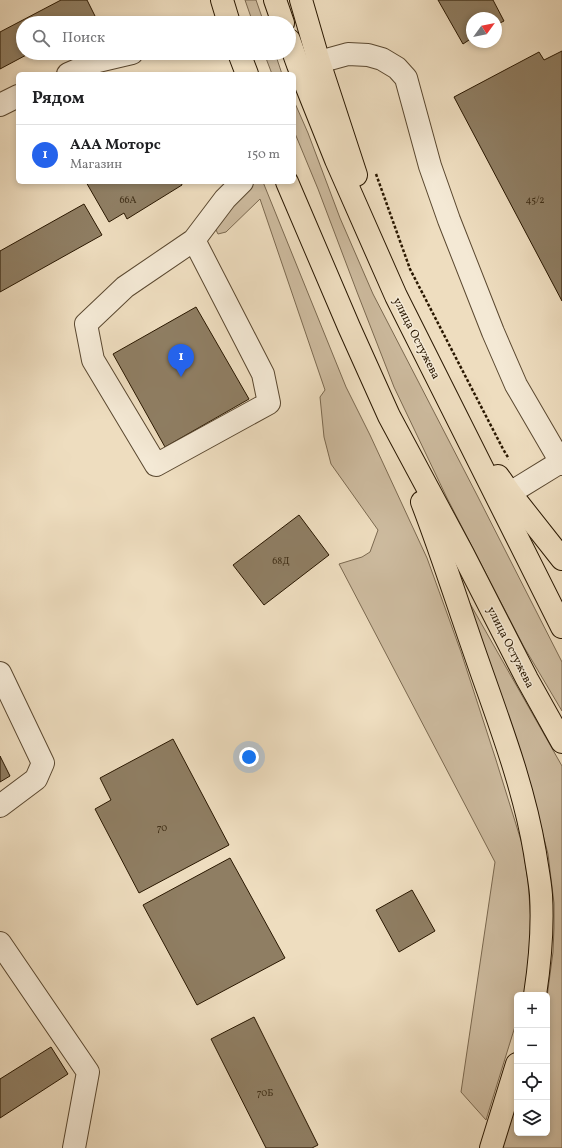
<!DOCTYPE html>
<html lang="ru">
<head>
<meta charset="utf-8">
<style>
  :root { --surface:#fff; --page:#f2f2f2; --text:#202124; --muted:#757577; --line:#e0e0e0; --accent:#2563eb }
  body { margin:0; font-family:Vollkorn,serif; background:var(--page); color:var(--text) }
  .controls { position:absolute; right:12px; bottom:12px; display:grid; overflow:hidden; border-radius:6px; box-shadow:0 2px 6px #0003 }
  .controls button { width:36px; height:36px; display:grid; place-items:center; padding:0; border:0; border-bottom:1px solid var(--line); background:var(--surface); color:var(--text); font:20px sans-serif }
  .compass { position:absolute; left:466px; top:12px; width:36px; height:36px; border-radius:50%; background:var(--surface); box-shadow:0 2px 6px #0003; rotate:57deg }
  .you { position:absolute; left:249px; top:757px; width:14px; height:14px; margin:-10px; border:3px solid #fff; border-radius:50%; background:#1a73e8; box-shadow:0 0 0 6px #1a73e833 }
  .badge { display:grid; place-items:center; width:26px; height:26px; border-radius:50%; background:var(--accent); color:#fff; font-size:13px; font-weight:700 }
  .pin { position:absolute; translate:-50% -33px; filter:drop-shadow(0 1px 2px #0008) }
  .pin::after { content:''; position:absolute; top:21px; width:14px; height:12px; background:inherit; clip-path:polygon(0 0,100% 0,50% 100%) }
  .list { margin:0; padding:0; list-style:none }
  h2 { display:flex; justify-content:space-between; align-items:center; height:52px; margin:0; padding:0 16px; font-size:17px }
  h2 small { font-size:13px; font-weight:400; color:var(--muted) }
  .list li { display:grid; grid-template-columns:26px 1fr auto; gap:12px; align-items:center; box-sizing:border-box; height:60px; padding:0 16px; border-top:1px solid var(--line) }
  .list b { display:block; font-size:15px; white-space:nowrap }
  .list p { margin:0; font-size:13px; white-space:nowrap; color:var(--muted) }
  .list em { font-size:13px; font-style:normal; color:var(--muted) }
  .icon { flex:none; width:22px; height:22px; fill:none; stroke:currentColor; stroke-width:2; stroke-linecap:round; stroke-linejoin:round }
  .map { position:relative; flex:none; width:562px; height:1148px; overflow:hidden }
  .search { position:absolute; background:var(--surface); box-shadow:0 2px 6px #0003; left:16px; top:16px; width:280px; height:44px; display:flex; align-items:center; gap:10px; box-sizing:border-box; padding:0 14px; border-radius:22px; color:var(--muted); font-size:15px }
  .panel { position:absolute; background:var(--surface); box-shadow:0 2px 6px #0003; left:16px; top:72px; width:280px; height:112px; border-radius:6px }
  .map>svg:first-child { display:block }
  .green { fill:#cdbb9f; stroke:#7b6950 }
  .building { fill:#8f7e63; stroke:#291700 }
  .lines { fill:none; stroke-linecap:round; stroke-linejoin:round }
  .minor-casing { stroke:#5a4830; stroke-width:24 }
  .major-casing { stroke:#291700; stroke-width:24 }
  .path { stroke:#291700; stroke-width:2.5; stroke-dasharray:3 2; stroke-linecap:butt }
  .minor { stroke:#f4e9d5; stroke-width:22 }
  .major { stroke:#eeddbf; stroke-width:22 }
  .labels { text-anchor:middle; stroke-width:3; stroke-linejoin:round; paint-order:stroke }
  .number-label { font-size:10px; fill:#423119 }
  .street-label { font-size:12px; fill:#291700; stroke:#f4e9d5 }
</style>
</head>
<body>
<div class="map">
<svg width="562" height="1148" viewBox="0 0 562 1148">
  <rect width="100%" height="100%" fill="#eeddbf"/>
  <filter id="stains"><feTurbulence type="fractalNoise" baseFrequency=".005" numOctaves="4"/><feColorMatrix values="0 0 0 0 .2 0 0 0 0 .09 0 0 0 0 .02 0 0 0 .5 -.17"/></filter>
  <radialGradient id="worn" r=".72"><stop offset=".6" stop-color="#630" stop-opacity="0"/><stop offset="1" stop-color="#630" stop-opacity=".3"/></radialGradient>
  <g class="green">
    <polygon points="245,0 256,0 264,23 253,23"/>
    <polygon points="264,53 275,53 282,74 272,74"/>
    <polygon points="294,101 308,133 340,218 373,294 478,497 562,662 562,711 524,647 447,498 394,387 357,292 318,189 294,131"/>
    <polygon points="254,182 263,182 346,387 370,435 427,558 461,652 496,760 523,847 528,882 531,921 528,970 524,995 517,995 517,1020 486,1120 461,1092 495,862 339,564 362,557 370,552 378,530 331,464 324,437 320,397 325,390 260,199 226,232 218,234 216,230 217,225"/>
    <polygon points="468,600 562,766 562,1148 502,1148 517,1098 517,1133 547,1133 547,997 553,952 554,928 554,903 548,854 529,781"/>
  </g>
  <g class="building">
    <polygon points="61,0 87,0 96,18 86,23 23,23 23,53 30,53 0,69 0,32"/>
    <polygon points="438,0 493,0 504,21 496,25 496,18 472,18 472,38 463,44"/>
    <polygon points="562,51 562,301 454,97 539,52 544,60"/>
    <polygon points="86,182 181,182 182,185 127,219 124,213 109,222"/>
    <polygon points="84,204 102,235 0,292 0,251"/>
    <polygon points="196,307 249,399 165,447 113,354"/>
    <polygon points="299,515 329,555 264,605 233,565"/>
    <polygon points="173,739 229,845 139,893 95,809 111,800 100,778"/>
    <polygon points="0,756 10,776 0,782"/>
    <polygon points="230,858 285,958 197,1005 143,905"/>
    <polygon points="412,890 435,931 399,952 376,910"/>
    <polygon points="254,1017 318,1145 312,1148 266,1148 211,1039"/>
    <polygon points="51,1047 68,1074 0,1118 0,1079"/>
  </g>
  <g class="lines">
    <g class="minor-casing">
      <g id="minor">
        <polyline points="319,62 348,54 368,55 382,59 397,68 406,78 430,166 449,220 493,332 516,385 562,464"/>
        <polyline points="68,74 98,61 132,53"/>
        <polyline points="0,105 18,96"/>
        <polyline points="194,240 263,374 269,403 156,465 93,360 86,324 125,287 194,240 225,199 242,182"/>
        <polyline points="510,493 562,461"/>
        <polyline points="0,673 43,763 36,779 0,806"/>
        <polyline points="0,943 88,1072 74,1148"/>
      </g>
    </g>
    <g class="major-casing">
      <g id="major">
        <polyline points="222,0 229,23"/>
        <polyline points="275,0 283,23"/>
        <polyline points="301,0 319,62 356,175"/>
        <polyline points="289,40 298,65 336,160 396,296 562,627"/>
        <polyline points="239,53 247,74"/>
        <polyline points="287,182 349,327 389,416 463,554 527,679 562,742"/>
        <polyline points="498,476 510,493 562,559"/>
        <path d="M422 502C442 554 459 608 478 662 500 725 524 787 535 853 537 867 540 881 541 895 543 929 540 962 535 995"/>
        <polyline points="491,1148 517,1064"/>
      </g>
    </g>
    <polyline class="path" points="376,174 410,269 503,449 509,459"/>
    <use href="#minor" class="minor"/>
    <use href="#major" class="major"/>
  </g>
  <g class="labels">
    <g class="number-label">
      <text x="128" y="203">66А</text>
      <text x="535" y="203">45/2</text>
      <text x="281" y="564">68Д</text>
      <text x="162" y="831">70</text>
      <text x="265" y="1096">70Б</text>
    </g>
    <g class="street-label">
      <text transform="translate(417 338) rotate(63)" y="4">улица Остужева</text>
      <text transform="translate(511 647) rotate(63)" y="4">улица Остужева</text>
    </g>
  </g>
  <rect width="100%" height="100%" filter="url(#stains)"/>
  <rect width="100%" height="100%" fill="url(#worn)"/>
</svg>
<div class="controls">
<button>+</button>
<button>−</button>
<button><svg class="icon" aria-label="locate" viewBox="0 0 24 24"><circle cx="12" cy="12" r="6"/><path d="M12 2v4M12 18v4M2 12h4M18 12h4"/></svg></button>
<button><svg class="icon" aria-label="layers" viewBox="0 0 24 24"><path d="M12 4l9 5-9 5-9-5zM3 14l9 5 9-5"/></svg></button>
</div>
<svg class="compass" viewBox="-18 -18 36 36"><path d="M0-13l5 13h-10z" fill="#e53935"/><path d="M0 13l5-13h-10z" fill="#757577"/></svg>
<div class="you"></div>
<div class="pin badge" style="left:181px;top:377px">1</div>
<div class="search"><svg class="icon" aria-label="search" viewBox="0 0 24 24"><circle cx="10" cy="10" r="6"/><path d="M15 15l6 6"/></svg>Поиск</div>
<section class="panel">
<h2>Рядом<small></small></h2>
<ul class="list">
<li><span class="badge">1</span><div><b>ААА Моторс</b><p>Магазин</p></div><em>150 m</em></li>
</ul>
</section>
</div>
</body>
</html>
